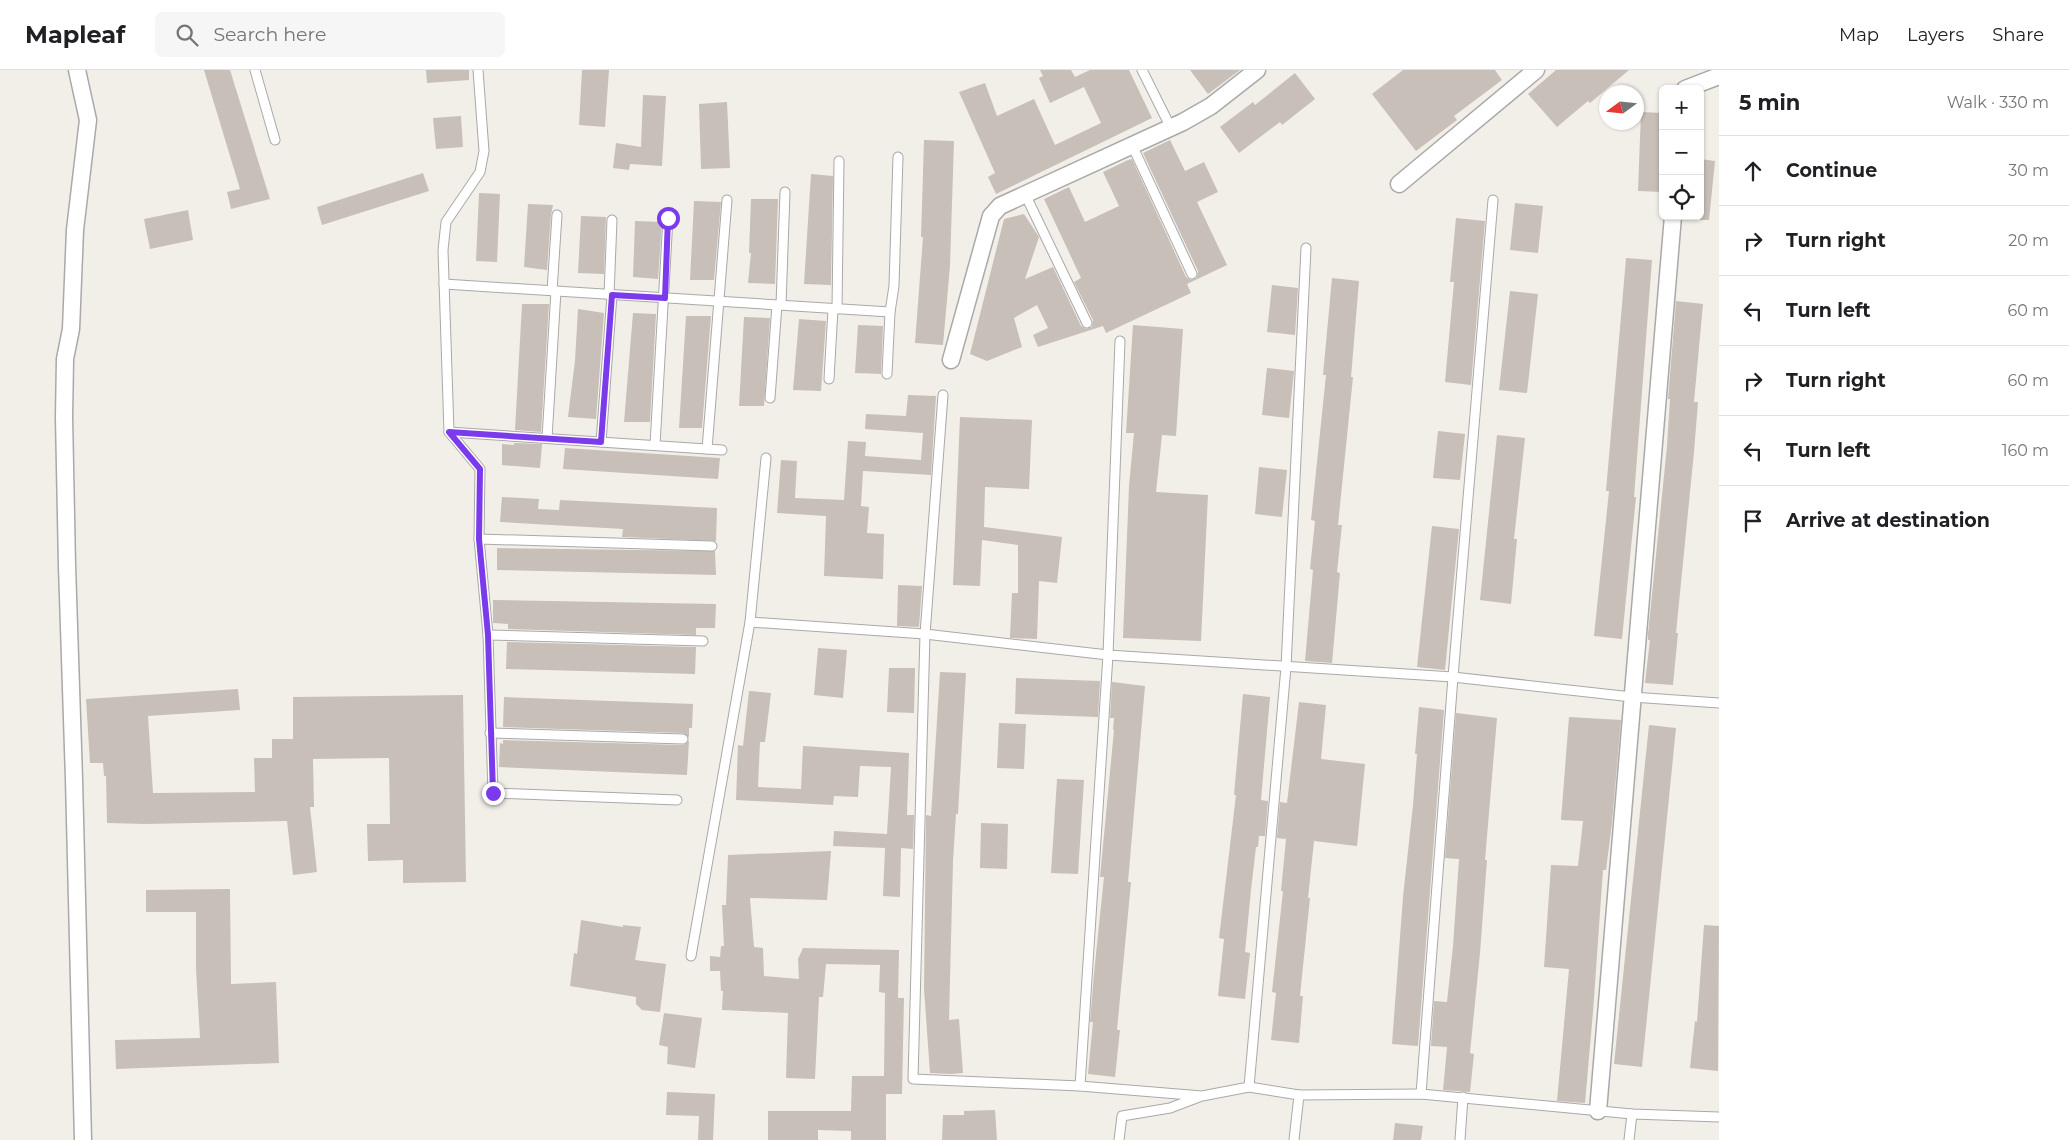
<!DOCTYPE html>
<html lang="en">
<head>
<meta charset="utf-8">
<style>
  :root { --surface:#fff; --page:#f6f6f6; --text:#202124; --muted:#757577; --line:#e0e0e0 }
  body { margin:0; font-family:Montserrat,sans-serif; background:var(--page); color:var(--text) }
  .controls { position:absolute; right:15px; top:15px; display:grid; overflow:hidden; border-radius:8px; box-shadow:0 1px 4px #0004 }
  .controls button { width:45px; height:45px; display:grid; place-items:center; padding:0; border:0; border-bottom:1px solid var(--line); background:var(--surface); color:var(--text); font:25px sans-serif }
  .compass { position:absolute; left:1599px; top:15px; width:45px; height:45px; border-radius:50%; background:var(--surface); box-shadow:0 1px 4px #0004; rotate:255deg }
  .stop { position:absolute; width:15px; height:15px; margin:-11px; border:4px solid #7c3aed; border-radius:50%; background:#fff }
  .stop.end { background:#7c3aed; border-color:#fff; box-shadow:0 1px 5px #0008 }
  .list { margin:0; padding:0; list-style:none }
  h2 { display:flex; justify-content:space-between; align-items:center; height:65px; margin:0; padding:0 20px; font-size:21px }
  h2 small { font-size:16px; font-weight:400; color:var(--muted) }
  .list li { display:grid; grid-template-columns:32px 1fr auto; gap:15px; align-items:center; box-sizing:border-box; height:70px; padding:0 20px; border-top:1px solid var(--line) }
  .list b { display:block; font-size:19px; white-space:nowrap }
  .list em { font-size:16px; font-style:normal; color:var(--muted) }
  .icon { flex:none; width:28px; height:28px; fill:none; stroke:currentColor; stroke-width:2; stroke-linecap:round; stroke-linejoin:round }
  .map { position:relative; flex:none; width:1719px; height:1070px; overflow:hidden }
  header { display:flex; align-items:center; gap:30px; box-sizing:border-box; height:70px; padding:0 25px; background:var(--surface); border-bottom:1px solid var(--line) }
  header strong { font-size:24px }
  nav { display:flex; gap:28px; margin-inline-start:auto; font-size:18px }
  .search { width:350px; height:45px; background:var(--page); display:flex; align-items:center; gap:12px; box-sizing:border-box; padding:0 18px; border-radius:8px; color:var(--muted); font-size:19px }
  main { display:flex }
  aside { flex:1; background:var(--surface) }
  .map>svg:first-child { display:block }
  .building { fill:#c7bfb8 }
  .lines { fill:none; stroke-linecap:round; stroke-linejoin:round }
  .lane-casing { stroke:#a9a9a9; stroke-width:11 }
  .street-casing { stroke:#a9a9a9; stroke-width:19 }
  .lane { stroke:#fff; stroke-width:9 }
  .street { stroke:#fff; stroke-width:16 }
  .route { stroke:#7c3aed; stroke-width:6 }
</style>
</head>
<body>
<header>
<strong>Mapleaf</strong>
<div class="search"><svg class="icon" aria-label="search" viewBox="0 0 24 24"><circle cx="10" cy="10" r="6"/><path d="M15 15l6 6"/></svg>Search here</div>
<nav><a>Map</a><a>Layers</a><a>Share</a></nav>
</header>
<main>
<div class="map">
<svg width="1719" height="1070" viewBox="0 0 1719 1070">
  <rect width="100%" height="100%" fill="#f2efe9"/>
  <g class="building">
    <polygon points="204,0 230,0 270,129 231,139 227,122 240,119"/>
    <polygon points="426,0 469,0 469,10 427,13"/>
    <polygon points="582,0 609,0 605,57 579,55"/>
    <polygon points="1040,0 1071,0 1075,7 1090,0 1129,0 1152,48 996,124 988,107 995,103 959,22 985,13 997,46 1034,29 1055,75 1101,53 1084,17 1050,33 1039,8 1043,6"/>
    <polygon points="1190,0 1240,0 1208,24"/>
    <polygon points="1403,0 1495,0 1502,10 1454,46 1457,50 1416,81 1372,24"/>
    <polygon points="1556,0 1629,0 1590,33 1588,31 1557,57 1528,24"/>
    <polygon points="1295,3 1315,29 1282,55 1280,52 1239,83 1220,57 1253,32 1255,35"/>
    <polygon points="643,25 666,26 662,96 630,94 629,100 613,98 616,73 641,77"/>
    <polygon points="727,32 730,98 701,99 699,34"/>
    <polygon points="1641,42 1663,43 1663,122 1638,121"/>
    <polygon points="461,46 463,77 436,79 433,48"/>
    <polygon points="924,70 954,71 950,196 943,275 915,273 923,167 921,167"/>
    <polygon points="1170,70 1185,101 1204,92 1218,122 1197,132 1227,195 1187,214 1191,223 1106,263 1103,256 1038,277 1033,265 1048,258 1037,235 1014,248 1022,277 987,291 970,284 1004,149 1024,144 1039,167 1025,209 1053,197 1081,256 1086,259 1092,257 1093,250 1074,212 1081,208 1044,129 1069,117 1085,152 1119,136 1103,102 1128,90 1132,89 1186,207 1191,210 1197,208 1198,201 1143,83"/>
    <polygon points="1700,89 1715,91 1709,150 1700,150"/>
    <polygon points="423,103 429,121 322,155 317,137"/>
    <polygon points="811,104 833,106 831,215 804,214"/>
    <polygon points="479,123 500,124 497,192 476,191"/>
    <polygon points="751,129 778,129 775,214 748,213 751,183 749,183"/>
    <polygon points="694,131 721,132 714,210 690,210"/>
    <polygon points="1515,133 1543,136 1538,183 1510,180"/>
    <polygon points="528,134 553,135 551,145 547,200 524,197"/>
    <polygon points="188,140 193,170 150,179 144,149"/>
    <polygon points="581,146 606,147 604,204 578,203"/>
    <polygon points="1456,148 1485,151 1471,315 1445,312 1454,212 1450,212"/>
    <polygon points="635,151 662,152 658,209 633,207"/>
    <polygon points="1626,188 1652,190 1634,427 1636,427 1622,569 1594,566 1609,421 1606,421"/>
    <polygon points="1332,208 1359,211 1351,307 1353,307 1338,455 1342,455 1337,502 1340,503 1332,593 1305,591 1313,500 1310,499 1315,451 1311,450 1326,305 1323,305"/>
    <polygon points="1272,215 1298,218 1295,265 1267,262"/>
    <polygon points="1510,221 1538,224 1527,323 1499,320"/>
    <polygon points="1676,231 1703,234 1694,332 1698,332 1694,382 1676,563 1678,563 1673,615 1645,613 1650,570 1648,570 1648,564 1667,376 1670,329 1668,329"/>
    <polygon points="522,234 549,234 541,362 515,360"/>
    <polygon points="578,239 604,243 596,349 568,347 575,291"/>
    <polygon points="633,243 656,244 650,352 624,352"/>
    <polygon points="686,246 711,246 702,358 679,358"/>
    <polygon points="744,247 770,248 764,336 739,336"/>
    <polygon points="799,249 826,251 821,321 793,320"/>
    <polygon points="858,255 883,256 881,304 855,303"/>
    <polygon points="1133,255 1183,259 1176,366 1162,365 1156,422 1208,425 1201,571 1123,568 1129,416 1134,363 1126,363"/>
    <polygon points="1267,298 1294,301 1289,348 1262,345"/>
    <polygon points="908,325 936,326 931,405 863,401 861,436 869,437 867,463 884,464 883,509 824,506 826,446 777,443 781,390 797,391 795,428 844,430 848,371 866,372 865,386 921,390 923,363 865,359 866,344 906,346"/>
    <polygon points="960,347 1032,350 1029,419 985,417 984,457 1062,467 1057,513 1039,511 1037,569 1010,568 1012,523 1018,523 1018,475 982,470 980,516 953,515"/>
    <polygon points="1438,361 1465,364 1460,410 1433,408"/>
    <polygon points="1497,365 1525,368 1514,469 1517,469 1511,534 1480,530"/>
    <polygon points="514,373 542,374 540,398 502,395 502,374 514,375"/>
    <polygon points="565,378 720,388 718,409 563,399"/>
    <polygon points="1259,397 1287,400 1282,447 1255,444"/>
    <polygon points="502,427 539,429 538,439 559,440 560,430 717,438 716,471 622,467 623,459 500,452"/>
    <polygon points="1432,456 1459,459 1445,600 1417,597"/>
    <polygon points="497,478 715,481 716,505 497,500"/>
    <polygon points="898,515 922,516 919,557 897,556"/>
    <polygon points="493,530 716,534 715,558 696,558 696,565 508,559 508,554 493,553"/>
    <polygon points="507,572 696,577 695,604 506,599"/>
    <polygon points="818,578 847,580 843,628 814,625"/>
    <polygon points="889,598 915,598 914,643 887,642"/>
    <polygon points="940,602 966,603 958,744 956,744 953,791 949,950 959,949 963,1003 951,1004 930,1003 924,919 926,745 931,746"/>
    <polygon points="1016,608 1100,611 1098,647 1015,644"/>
    <polygon points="1112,612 1145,616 1128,812 1131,812 1117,960 1120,960 1115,1007 1088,1004 1093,952 1090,952 1094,903 1104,807 1100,807 1114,660 1113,660 1114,648 1110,648"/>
    <polygon points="238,619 240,640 148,646 153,723 255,722 254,688 272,688 272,669 293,669 293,627 463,625 466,812 403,813 403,790 368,791 367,754 390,754 389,688 313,689 314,737 310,737 317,802 293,805 287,751 145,754 107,753 106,706 104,706 103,693 90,693 86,629"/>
    <polygon points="749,621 771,623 765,672 760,672 758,717 801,719 803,676 909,683 907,745 914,745 913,779 901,778 900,827 883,826 885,778 833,776 834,761 887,764 891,697 860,696 858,727 834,726 833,735 736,730 738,675 743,676"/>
    <polygon points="1243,624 1270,627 1261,730 1268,731 1265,766 1259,766 1258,777 1256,777 1251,820 1245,882 1250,883 1245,929 1218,926 1224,869 1219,868 1236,725 1234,725"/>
    <polygon points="504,627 693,634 692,658 689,658 689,667 683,663 503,657"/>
    <polygon points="1299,632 1326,635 1321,689 1365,694 1357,776 1314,771 1308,828 1310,828 1300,926 1303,926 1299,973 1271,970 1276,923 1272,922 1283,821 1281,821 1286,769 1277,768 1280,732 1287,733"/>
    <polygon points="1419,637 1444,640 1418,976 1392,974 1403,827 1413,735 1417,684 1415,684"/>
    <polygon points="1456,643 1497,648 1485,790 1487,790 1480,883 1470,983 1474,984 1470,1022 1443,1020 1447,977 1431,976 1434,931 1447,932 1453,876 1459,789 1445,788"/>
    <polygon points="1569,647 1621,650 1612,753 1606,800 1603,800 1593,942 1585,1033 1557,1031 1569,899 1544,897 1551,795 1578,796 1583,751 1561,750"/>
    <polygon points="999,653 1026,654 1024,699 997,698"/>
    <polygon points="1649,655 1676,658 1642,997 1614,994"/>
    <polygon points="503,670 683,675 689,671 687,705 499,697 500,673 503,674"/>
    <polygon points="1057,709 1084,710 1078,804 1051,803"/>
    <polygon points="981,753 1008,754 1007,799 980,798"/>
    <polygon points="831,781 827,830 750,828 754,877 763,878 764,906 799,909 798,889 803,878 899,880 898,928 904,928 902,1024 886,1024 886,1070 851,1070 851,1061 818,1060 818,1070 768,1070 768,1041 851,1041 852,1006 884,1006 885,923 879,922 880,895 826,894 823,927 819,927 815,1009 786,1008 788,943 722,940 723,921 721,921 720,901 710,901 710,886 720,887 721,876 724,876 722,835 726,835 728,785"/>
    <polygon points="230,819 231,914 276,912 279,993 116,999 115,970 200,968 196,899 196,842 146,842 146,820"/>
    <polygon points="581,850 623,857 623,855 641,857 635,890 666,894 660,942 642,940 636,934 636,927 570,916 574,883 577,884"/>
    <polygon points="1704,855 1719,856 1718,1001 1690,998 1695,951 1697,952"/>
    <polygon points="664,943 702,948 695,998 667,994 668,977 659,975"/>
    <polygon points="667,1022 715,1024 713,1070 698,1070 699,1046 666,1045"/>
    <polygon points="995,1040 997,1070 942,1070 943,1045 964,1045 964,1041"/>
    <polygon points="1395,1053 1423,1056 1421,1070 1393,1070"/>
  </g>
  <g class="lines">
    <g class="lane-casing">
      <g id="lane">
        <polyline points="255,0 275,70"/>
        <polyline points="478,0 484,81 480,102 446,152 443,180 449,362 480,399 479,469 488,565 493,723 677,730"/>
        <polyline points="1142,0 1171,58"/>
        <polyline points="1132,75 1192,204"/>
        <polyline points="1025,124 1087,253"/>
        <polyline points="444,214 890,242 887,304"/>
        <polyline points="552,221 557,145"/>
        <polyline points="609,225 612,150"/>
        <polyline points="781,235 785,122"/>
        <polyline points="837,239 839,91"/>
        <polyline points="890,242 894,216 898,87"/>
        <polyline points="829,309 833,239"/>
        <polyline points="943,325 925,564 913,1009 1080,1016 1202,1026 1249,1017 1299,1025 1421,1024 1632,1044 1719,1047"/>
        <polyline points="770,328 777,235"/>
        <polyline points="449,362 722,380"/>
        <polyline points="547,368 556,221"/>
        <polyline points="601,372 612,225"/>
        <polyline points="655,375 668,148"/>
        <polyline points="707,379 727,130"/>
        <polyline points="479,469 712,476"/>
        <polyline points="750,552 925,564 1108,585 1453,607 1632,627 1719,633"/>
        <polyline points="488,565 703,571"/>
        <polyline points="490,663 683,669"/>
        <polyline points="691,886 750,552 766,388"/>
        <polyline points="1080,1016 1108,585 1120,271"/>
        <polyline points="1249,1017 1286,597 1306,178"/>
        <polyline points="1421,1024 1453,607 1493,130"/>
        <polyline points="1119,1070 1122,1046 1170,1038 1199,1027"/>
        <polyline points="1294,1070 1299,1025"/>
        <polyline points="1460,1070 1463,1027"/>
        <polyline points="1629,1070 1632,1044"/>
      </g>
    </g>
    <g class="street-casing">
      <g id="street">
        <polyline points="77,0 88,50 75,160 71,259 65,289 64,347 67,496 74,709 83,1070"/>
        <polyline points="1685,19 1719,6"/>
        <polyline points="1399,114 1536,0"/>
        <polyline points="951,290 991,146 1000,136 1183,52 1211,36 1257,0"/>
        <polyline points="1598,1041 1673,146"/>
      </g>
    </g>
    <use href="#lane" class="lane"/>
    <use href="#street" class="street"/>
  </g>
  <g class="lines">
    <polyline class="route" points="493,723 488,565 479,469 480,399 449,362 601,372 612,225 665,228 668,148"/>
  </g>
</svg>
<div class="controls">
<button>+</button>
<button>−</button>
<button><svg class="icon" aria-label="locate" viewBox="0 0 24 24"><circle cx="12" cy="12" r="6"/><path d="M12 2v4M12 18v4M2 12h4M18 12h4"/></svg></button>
</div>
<svg class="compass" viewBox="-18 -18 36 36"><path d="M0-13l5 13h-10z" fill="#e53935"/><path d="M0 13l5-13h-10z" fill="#757577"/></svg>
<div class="stop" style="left:668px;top:148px"></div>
<div class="stop end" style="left:493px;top:723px"></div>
</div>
<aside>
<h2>5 min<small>Walk · 330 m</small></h2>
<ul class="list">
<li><svg class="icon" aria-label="ahead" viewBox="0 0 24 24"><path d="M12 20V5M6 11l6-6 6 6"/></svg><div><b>Continue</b></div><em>30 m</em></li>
<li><svg class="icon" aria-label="right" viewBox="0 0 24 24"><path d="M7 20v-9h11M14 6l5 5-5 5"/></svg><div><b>Turn right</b></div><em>20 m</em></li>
<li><svg class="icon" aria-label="left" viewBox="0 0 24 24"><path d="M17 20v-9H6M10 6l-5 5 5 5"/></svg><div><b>Turn left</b></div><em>60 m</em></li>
<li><svg class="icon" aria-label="right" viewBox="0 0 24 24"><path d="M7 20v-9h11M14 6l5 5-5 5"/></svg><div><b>Turn right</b></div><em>60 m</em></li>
<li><svg class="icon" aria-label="left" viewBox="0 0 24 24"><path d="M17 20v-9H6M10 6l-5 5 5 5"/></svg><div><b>Turn left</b></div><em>160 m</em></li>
<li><svg class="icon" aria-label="arrive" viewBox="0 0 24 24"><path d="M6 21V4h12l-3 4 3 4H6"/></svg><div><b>Arrive at destination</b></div></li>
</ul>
</aside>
</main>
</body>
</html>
